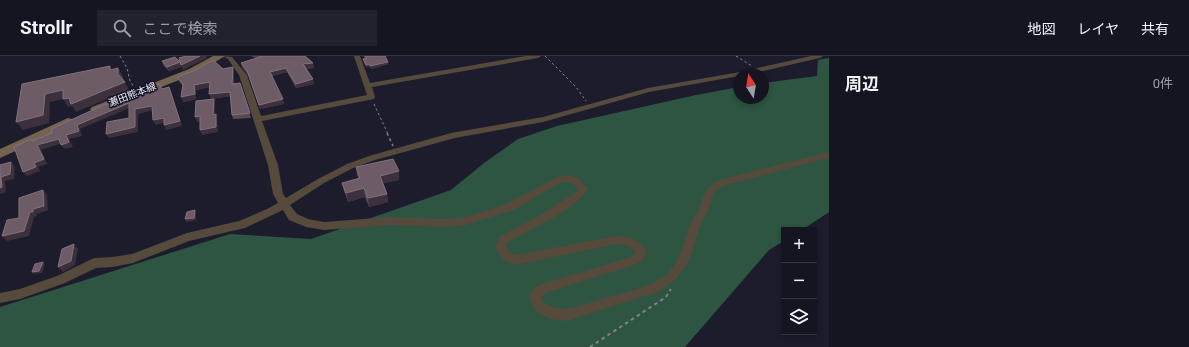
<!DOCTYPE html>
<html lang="ja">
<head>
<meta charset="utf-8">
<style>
  :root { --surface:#151522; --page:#22222f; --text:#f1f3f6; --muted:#9d9fa5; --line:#343440 }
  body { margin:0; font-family:Roboto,"Noto Sans JP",sans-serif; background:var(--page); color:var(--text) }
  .controls { position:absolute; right:12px; bottom:12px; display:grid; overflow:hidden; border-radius:0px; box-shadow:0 2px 6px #0003 }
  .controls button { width:36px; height:36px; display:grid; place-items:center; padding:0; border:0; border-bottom:1px solid var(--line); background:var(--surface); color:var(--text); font:20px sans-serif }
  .compass { position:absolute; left:733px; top:12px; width:36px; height:36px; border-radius:50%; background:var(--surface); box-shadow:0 2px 6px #0003; rotate:348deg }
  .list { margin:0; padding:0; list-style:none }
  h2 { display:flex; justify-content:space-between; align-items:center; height:52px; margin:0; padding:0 16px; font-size:17px }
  h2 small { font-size:13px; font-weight:400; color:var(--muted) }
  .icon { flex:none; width:22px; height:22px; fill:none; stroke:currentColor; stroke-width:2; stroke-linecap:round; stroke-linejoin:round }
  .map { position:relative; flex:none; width:829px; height:291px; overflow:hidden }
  header { display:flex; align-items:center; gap:24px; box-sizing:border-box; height:56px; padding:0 20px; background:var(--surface); border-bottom:1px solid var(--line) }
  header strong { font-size:19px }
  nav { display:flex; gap:22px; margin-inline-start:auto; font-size:14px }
  .search { width:280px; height:36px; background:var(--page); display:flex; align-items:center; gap:10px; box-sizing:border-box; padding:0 14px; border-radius:0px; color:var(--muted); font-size:15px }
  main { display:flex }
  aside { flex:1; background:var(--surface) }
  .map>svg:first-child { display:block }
  .forest { fill:#2d5541 }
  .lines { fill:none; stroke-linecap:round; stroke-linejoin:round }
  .path-far2 { stroke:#818190; stroke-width:1; stroke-dasharray:2.5 2.5; stroke-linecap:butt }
  .path-far1 { stroke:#818190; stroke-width:1.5; stroke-dasharray:3 3; stroke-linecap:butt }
  .path { stroke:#818190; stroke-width:2; stroke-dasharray:3.5 3.5; stroke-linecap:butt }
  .minor { fill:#564a3d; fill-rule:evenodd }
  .secondary { fill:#75634e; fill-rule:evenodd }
  .wall { fill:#5d4954 }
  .shaded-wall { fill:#3c303d }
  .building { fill:#6d5b66; stroke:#81727d }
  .labels { text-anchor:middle; stroke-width:3; stroke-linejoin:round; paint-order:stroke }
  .far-street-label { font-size:10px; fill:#eeeefb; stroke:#131223 }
</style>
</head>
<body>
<header>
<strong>Strollr</strong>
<div class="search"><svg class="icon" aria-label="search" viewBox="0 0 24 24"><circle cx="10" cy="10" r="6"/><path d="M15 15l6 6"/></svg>ここで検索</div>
<nav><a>地図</a><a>レイヤ</a><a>共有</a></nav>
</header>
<main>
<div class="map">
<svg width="829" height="291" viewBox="0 0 829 291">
  <rect width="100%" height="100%" fill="#1c1c2d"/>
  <polygon class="forest" points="829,2 829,156 802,174 784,174 784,185 769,194 685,291 0,291 0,251 230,178 311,183 451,134 484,107 518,83 557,70 696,39 739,31 739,42 763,42 763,27 817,20 818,4"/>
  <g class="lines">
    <g class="path-far2">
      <polyline points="120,0 127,12 130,25 134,31"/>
      <polyline points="545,0 576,31 586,45"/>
      <polyline points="736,0 752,10"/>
      <polyline points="374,48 388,78"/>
    </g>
    <polyline class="path-far1" points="387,77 393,90"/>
    <polyline class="path" points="590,291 666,241 671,233"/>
    <path class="minor" d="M223 0 232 1 247 19 261 60 367 39 354 0H360L370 27 526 0H541L538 2 372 31 375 41 374 43 262 65 278 109 283 138 286 142 318 123 347 108 369 100 451 77 543 61 648 32 740 16 811 0H823L820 2 750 18H739V20L649 36 543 66 455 82 375 104 353 112 324 127 290 149 297 158 308 163 324 166 390 161 443 163 463 162 506 148 557 121 567 119 578 122 588 133C575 154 530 174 508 186L506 190 510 196 516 199 616 180C630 180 640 183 647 196L642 205 634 209 546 237 541 241 544 247C564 258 579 250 599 244 619 237 652 232 667 218 681 204 684 186 690 169 692 164 695 160 698 155 706 137 700 137 719 124L829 96V102L725 129 714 136 712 141 708 155 701 167 689 205 675 224 660 235 567 265 550 263 535 255 529 240C532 234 536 230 542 228L627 202 634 199 635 196C630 189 624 188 616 188L516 209 502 203 495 190 500 180 539 160 576 136 578 133C572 126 569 125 560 127L514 154 463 170 443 171 390 169 324 174 306 171 289 164 283 154 245 172 189 185 133 207 112 211 96 212 65 227 20 243 0 247V237L20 233 57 220 94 202 112 201 132 198 187 177 239 165 267 153 278 147 273 138 268 109 239 19 228 3Z"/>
    <g class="secondary">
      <polygon points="213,0 225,0 197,17 100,55 92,55 90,53 92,51 189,13"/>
      <polygon points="68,62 72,63 74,66 72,69 0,102 0,93"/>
    </g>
  </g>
  <g class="wall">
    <polygon points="251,0 305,0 313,7 314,12 306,13 314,28 296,32 287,16 272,20 284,48 260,53 248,19 242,11 241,7 256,2"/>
    <polygon points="363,0 385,0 388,6 388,8 371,13 370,11 366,11 363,3 366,3"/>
    <polygon points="162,5 180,6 181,11 169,15 164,10"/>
    <polygon points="223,13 234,15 234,27 240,27 251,62 233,63 232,59 230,40 211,43 210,31 196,34 196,43 183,46 183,30 179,25 177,21"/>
    <polygon points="356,111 399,124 383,127 387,138 388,146 369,151 365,141 348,146 344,135 342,127 359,123 357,119"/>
  </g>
  <g class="shaded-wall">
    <polygon points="200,0 206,0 207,2 183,14 181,9"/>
    <polygon points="180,6 181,11 169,15 167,11"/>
    <polygon points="388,6 388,8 371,13 370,10"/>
    <polygon points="313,7 314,12 304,13 303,8"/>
    <polygon points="370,8 370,11 366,11 366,9"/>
    <polygon points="233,11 234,15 233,32 232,28"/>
    <polygon points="118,12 123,20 122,26 118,18"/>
    <polygon points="286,12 287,16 271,20 270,16"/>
    <polygon points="313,23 314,28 296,32 296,28"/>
    <polygon points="125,26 129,34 76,56 72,50 68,51 63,43"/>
    <polygon points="210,26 212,31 196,34 196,43 183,46 181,41 194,29"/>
    <polygon points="169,31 171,36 182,70 166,74 164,69"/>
    <polygon points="63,34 68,42 50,46 49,67 23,74 16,66 45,38"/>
    <polygon points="230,36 231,40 211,43 209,38"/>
    <polygon points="214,43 215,47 215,64 213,59"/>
    <polygon points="283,43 284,48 260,53 259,49"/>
    <polygon points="129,47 132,51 80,73 82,80 69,83 73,91 65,93 61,89 66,79 77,69"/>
    <polygon points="152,50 154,54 138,58 138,76 109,82 106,78 135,71 135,53"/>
    <polygon points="216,58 217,63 218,76 202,79 200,74"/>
    <polygon points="200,60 202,65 197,66 195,61"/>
    <polygon points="164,62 166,66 156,69 153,64"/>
    <polygon points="59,83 62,87 41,94 47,108 38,111 40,115 27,120 23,116 34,107 37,89"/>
    <polygon points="11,106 15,111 14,123 5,125 6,136 0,138 1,121"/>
    <polygon points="399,115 399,124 381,128 380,120"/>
    <polygon points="364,132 365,141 348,146 346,137"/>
    <polygon points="43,134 47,139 48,154 37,158 37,160 34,161 29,180 7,185 2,180 30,156 33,153"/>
    <polygon points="387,138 388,146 369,151 368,142"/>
    <polygon points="195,154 196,157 196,164 187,166 185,163"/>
    <polygon points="74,188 78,193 75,209 63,216 58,211"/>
    <polygon points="43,206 45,208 42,217 34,218 32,216"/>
  </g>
  <g class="building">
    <polygon points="186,0 200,0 181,9 179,2"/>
    <polygon points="259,0 305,0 313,7 303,8 313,23 296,28 286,12 270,16 283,43 259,49 247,14 241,7 260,1"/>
    <polygon points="365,0 385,0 388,6 370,10 370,8 366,9 363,3 367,2"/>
    <polygon points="175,1 180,6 167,11 162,5"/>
    <polygon points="213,4 223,13 233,11 232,28 240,27 250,57 232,59 230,36 209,38 210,26 194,29 195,38 181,41 183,28 177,21 196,14"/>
    <polygon points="110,10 110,14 118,12 118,18 125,26 71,48 69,42 63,43 63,34 45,38 43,59 16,66 22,28"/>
    <polygon points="159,28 162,33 169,31 180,65 164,69 164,62 153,64 152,50 135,53 135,71 106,78 107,66 129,62 129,47 77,69 79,75 66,79 69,86 61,89 59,83 37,89 44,103 34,107 36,111 23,116 14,91 31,83 32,85 52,77 51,73 108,47"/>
    <polygon points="214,43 213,59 216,58 216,71 200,74 200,60 195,61 196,45"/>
    <polygon points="393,103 399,115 380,120 387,138 368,142 364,132 346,137 342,127 360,122 356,111"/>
    <polygon points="11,106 10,118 1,121 2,131 0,132 0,109"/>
    <polygon points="43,134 44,150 33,153 33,156 30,156 24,175 2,180 7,164 19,162 19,142"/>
    <polygon points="195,154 194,162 185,163 187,156"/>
    <polygon points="74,188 71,205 58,211 62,193"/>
    <polygon points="43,206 39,215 32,216 35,208"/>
  </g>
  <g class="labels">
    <g class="far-street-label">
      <text transform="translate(132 38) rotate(-21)" y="4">瀬田熊本線</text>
    </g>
  </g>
</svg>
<div class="controls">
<button>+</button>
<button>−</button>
<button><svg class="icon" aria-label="layers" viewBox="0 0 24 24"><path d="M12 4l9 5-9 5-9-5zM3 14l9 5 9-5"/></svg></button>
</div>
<svg class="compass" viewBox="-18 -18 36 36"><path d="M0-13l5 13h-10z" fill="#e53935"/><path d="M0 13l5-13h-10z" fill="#9d9fa5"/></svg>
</div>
<aside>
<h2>周辺<small>0件</small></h2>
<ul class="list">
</ul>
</aside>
</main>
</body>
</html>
